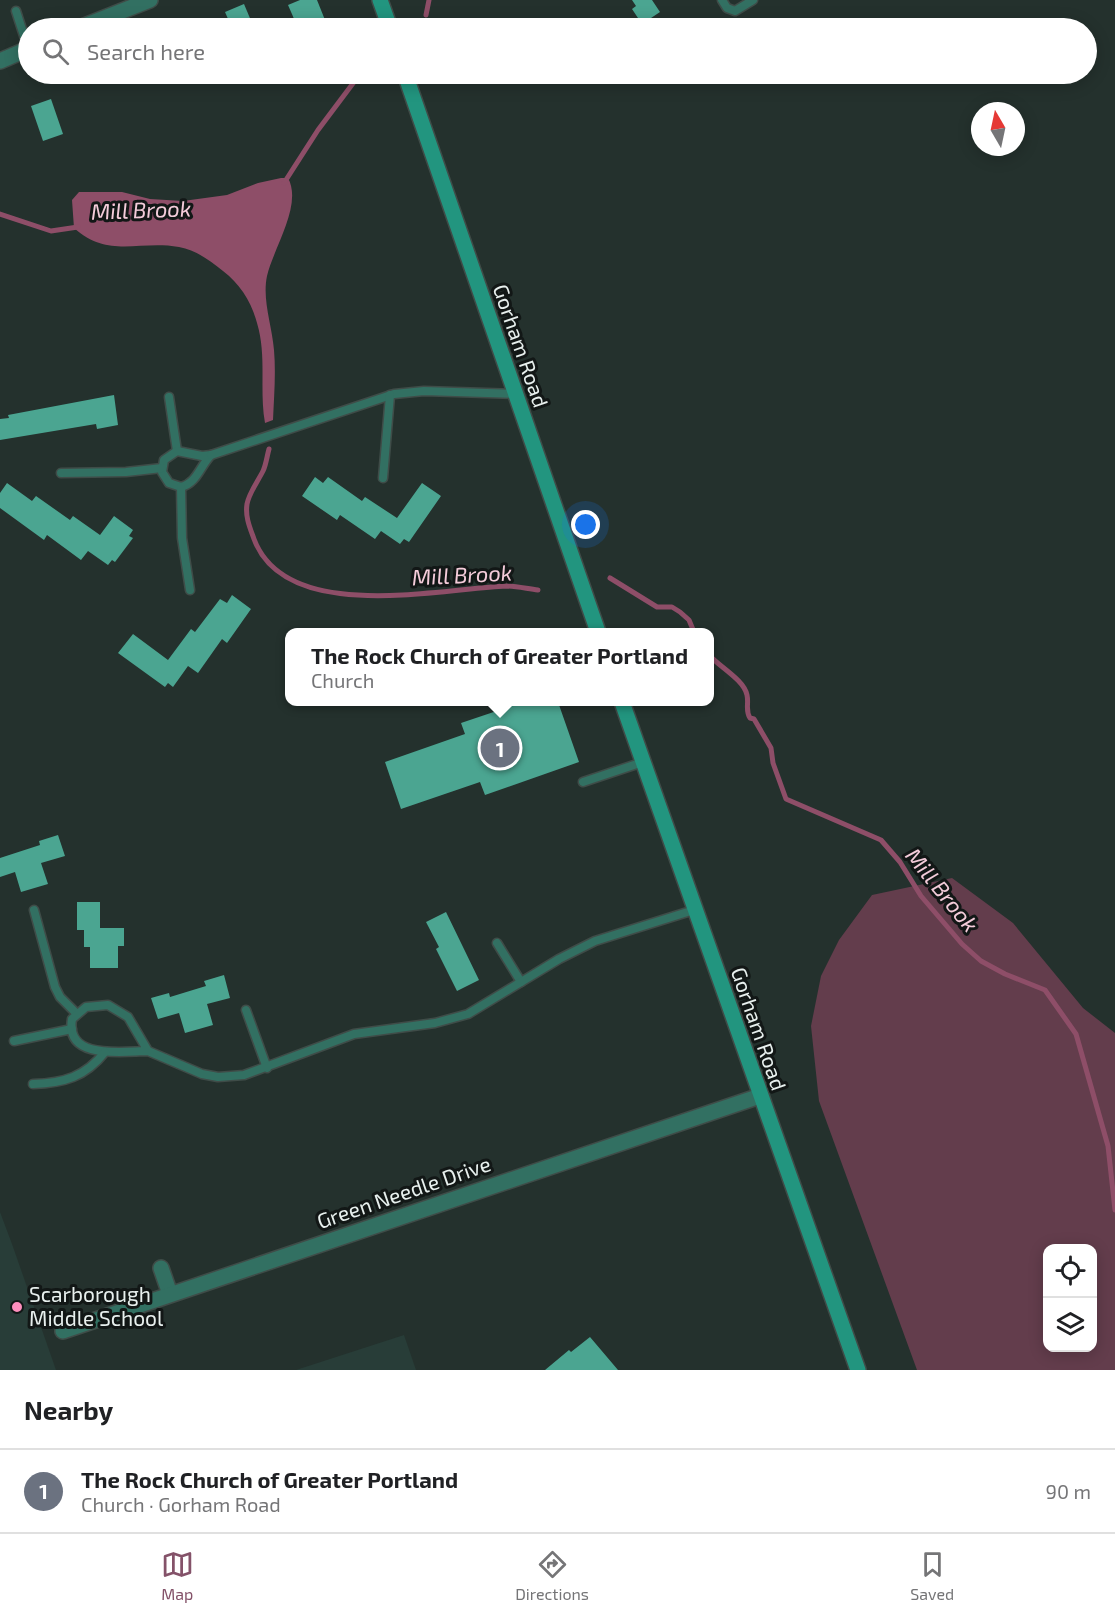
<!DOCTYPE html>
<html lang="en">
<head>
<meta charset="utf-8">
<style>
  :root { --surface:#fff; --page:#f6f6f6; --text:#202124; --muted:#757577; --line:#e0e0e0; --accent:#845269 }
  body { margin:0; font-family:"Exo 2",sans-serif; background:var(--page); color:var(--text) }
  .controls { position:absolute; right:18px; bottom:18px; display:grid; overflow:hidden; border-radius:12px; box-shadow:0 3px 15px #0003 }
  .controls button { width:54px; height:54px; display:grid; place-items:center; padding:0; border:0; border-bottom:2px solid var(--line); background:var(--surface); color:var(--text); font:30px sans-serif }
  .compass { position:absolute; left:971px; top:102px; width:54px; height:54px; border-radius:50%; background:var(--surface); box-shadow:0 3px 15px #0003; rotate:351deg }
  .you { position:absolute; left:586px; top:525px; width:21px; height:21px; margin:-15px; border:4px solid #fff; border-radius:50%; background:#1a73e8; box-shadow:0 0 0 9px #1a73e833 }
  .badge { display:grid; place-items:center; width:39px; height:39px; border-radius:50%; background:var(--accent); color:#fff; font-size:20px; font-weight:700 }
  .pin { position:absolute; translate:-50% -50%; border:3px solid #fff; box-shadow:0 2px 6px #0006 }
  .popup { position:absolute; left:285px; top:628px; width:429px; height:78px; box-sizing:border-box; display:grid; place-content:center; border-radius:12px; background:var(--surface); filter:drop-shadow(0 2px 4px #0005); font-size:20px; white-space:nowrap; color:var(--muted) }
  .popup b { font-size:22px; color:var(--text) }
  .popup::after { content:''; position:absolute; left:50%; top:100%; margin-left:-12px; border:12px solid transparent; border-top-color:var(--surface) }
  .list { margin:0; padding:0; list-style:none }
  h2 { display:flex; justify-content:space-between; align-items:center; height:78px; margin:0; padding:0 24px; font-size:26px }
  h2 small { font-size:20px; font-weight:400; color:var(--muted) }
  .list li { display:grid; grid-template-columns:39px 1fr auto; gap:18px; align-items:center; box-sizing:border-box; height:84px; padding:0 24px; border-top:2px solid var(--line) }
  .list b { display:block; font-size:22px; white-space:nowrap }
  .list p { margin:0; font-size:20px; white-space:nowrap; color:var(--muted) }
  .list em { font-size:20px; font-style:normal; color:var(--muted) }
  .icon { flex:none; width:33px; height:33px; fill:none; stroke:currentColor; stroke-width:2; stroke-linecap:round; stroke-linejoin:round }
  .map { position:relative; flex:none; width:1115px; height:1370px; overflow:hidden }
  .search { position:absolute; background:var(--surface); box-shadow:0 3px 15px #0003; left:18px; right:18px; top:18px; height:66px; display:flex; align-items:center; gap:15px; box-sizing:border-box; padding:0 21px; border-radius:33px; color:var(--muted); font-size:22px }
  .sheet { height:162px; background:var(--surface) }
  nav { display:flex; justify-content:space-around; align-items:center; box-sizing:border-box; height:84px; border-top:2px solid var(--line); background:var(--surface); font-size:16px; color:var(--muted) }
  nav a { display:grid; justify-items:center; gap:3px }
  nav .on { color:var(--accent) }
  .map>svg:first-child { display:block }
  .built { fill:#283d38 }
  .green { fill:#633d4c; fill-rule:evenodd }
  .water { fill:#8e4e68 }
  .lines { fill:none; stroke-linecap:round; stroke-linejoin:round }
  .stream { stroke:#8e4e68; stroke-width:5 }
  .building { fill:#4ba591 }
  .service-casing { stroke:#3f4c48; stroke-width:11 }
  .minor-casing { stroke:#3f4c48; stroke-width:18 }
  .secondary-casing { stroke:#3f4c48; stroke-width:18 }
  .service { stroke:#327062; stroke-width:8 }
  .minor { stroke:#327062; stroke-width:15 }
  .secondary { stroke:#22957f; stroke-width:15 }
  .poi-dot { fill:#fe8ebd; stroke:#121716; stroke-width:2 }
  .labels { text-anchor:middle; stroke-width:6; stroke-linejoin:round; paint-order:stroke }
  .street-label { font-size:21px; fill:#e8f0ee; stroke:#121716 }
  .poi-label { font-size:21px; fill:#e8f0ee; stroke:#121716; text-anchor:start }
  .water-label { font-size:22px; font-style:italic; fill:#f4ccda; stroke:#121716 }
</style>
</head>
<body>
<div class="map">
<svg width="1115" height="1370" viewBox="0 0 1115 1370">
  <rect width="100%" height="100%" fill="#24312d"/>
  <g class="built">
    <polygon points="0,1212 12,1244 56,1370 0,1370"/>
    <polygon points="404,1335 416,1370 296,1370"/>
  </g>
  <path class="green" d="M952 878 1013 923 1083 1008 1115 1033V1370H917L819 1101 811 1026 821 976 839 940 872 895ZM1048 1248H1092V1348H1048Z"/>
  <path class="water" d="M281 178H288C303 205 273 249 267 276 262 300 272 325 274 350 276 373 274 397 273 420L265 423C259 390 267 356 257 323 251 301 240 284 223 271 209 260 196 250 179 247 138 240 109 259 74 228L72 200 79 192H122L150 199 183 201 227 195 258 183Z"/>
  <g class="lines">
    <g class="stream">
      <polyline points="426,15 429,0"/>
      <polyline points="284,183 318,130 360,74"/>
      <polyline points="0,214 51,231 78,227"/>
      <path d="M269 449C267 456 266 465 263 471 258 481 249 493 247 504 245 517 250 528 254 539 286 624 438 589 506 586 517 586 528 589 538 590"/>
      <polyline points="610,578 657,607 672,607 680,612 689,620 694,632"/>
      <path d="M710 656C720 667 744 680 747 695 749 704 745 710 750 718L754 719 771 748 773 763 786 799 881 840 900 862 921 896 962 944 981 961 1005 974 1045 990 1076 1034 1108 1146 1115 1210"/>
    </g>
  </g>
  <g class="building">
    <polygon points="300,0 317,0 325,20 298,28 288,5"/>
    <polygon points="632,0 652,0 660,12 642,24 632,9 636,6"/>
    <polygon points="244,4 252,23 232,28 225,12"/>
    <polygon points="51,99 63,134 43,141 31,106"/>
    <polygon points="114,395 118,425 97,429 96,424 0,440 0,419 9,418 8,415"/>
    <polygon points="315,477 323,483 328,477 362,501 365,497 397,518 422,483 441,496 409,542 404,539 400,544 381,531 375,539 340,515 337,520 302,496"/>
    <polygon points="7,483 32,501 36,496 70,520 73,516 100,535 114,516 133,530 129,536 133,538 115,562 112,560 108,565 88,551 81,560 47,535 44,540 0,508 0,493"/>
    <polygon points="232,595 251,609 227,643 222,639 198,673 188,666 173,687 168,683 165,687 118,653 133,634 168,660 191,629 195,632 220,599 227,603"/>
    <polygon points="523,702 558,702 579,762 485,795 480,782 401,809 385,762 465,734 461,723"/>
    <polygon points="58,835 65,856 41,863 48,884 21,892 15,872 0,877 0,858 40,845 39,841"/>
    <polygon points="77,902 100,902 100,928 124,928 124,946 118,946 118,968 90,968 90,947 84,947 84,930 77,930"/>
    <polygon points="446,912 479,980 457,991 436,949 439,947 426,922"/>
    <polygon points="224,975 230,998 207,1004 213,1025 185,1033 179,1013 158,1019 151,998 169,993 170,997 206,986 204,981"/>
    <polygon points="590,1337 618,1370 545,1370 569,1350 571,1352"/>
  </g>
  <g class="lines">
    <g class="service-casing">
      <g id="service">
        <polyline points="722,0 727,8 735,11 753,0"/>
        <polyline points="16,11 28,48"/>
        <polyline points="169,397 177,451"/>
        <path d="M177 451 202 456 211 455C200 466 197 483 181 487L169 483 162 472 164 460Z"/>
        <polyline points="211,455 394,394 424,391 514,394"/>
        <polyline points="61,473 126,472 162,468"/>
        <polyline points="383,478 390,395"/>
        <polyline points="181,487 182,538 190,590"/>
        <polyline points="583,782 643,762"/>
        <polyline points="34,910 55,987 60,997 76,1013"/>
        <polyline points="497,943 521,982"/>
        <polyline points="246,1010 267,1068"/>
        <polyline points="14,1041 72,1029"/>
        <path d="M148 1051C124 1051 65 1061 72 1019L86 1007 108 1005 128 1017 148 1051 202 1074 218 1077 244 1075 354 1034 435 1023 468 1014 559 959 595 941 694 910"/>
        <path d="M33 1084C64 1083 85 1077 105 1052"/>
      </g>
    </g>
    <g class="minor-casing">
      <g id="minor">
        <polyline points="79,28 150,0"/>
        <polyline points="0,61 28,49"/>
        <polyline points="161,1268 170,1294"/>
        <polyline points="63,1331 760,1096"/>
      </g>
    </g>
    <g class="secondary-casing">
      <g id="secondary">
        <polyline points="380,0 390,28"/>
        <polyline points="405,74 598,632"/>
        <polyline points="622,702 858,1370"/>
      </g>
    </g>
    <use href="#service" class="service"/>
    <use href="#minor" class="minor"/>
    <use href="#secondary" class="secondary"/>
  </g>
  <circle class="poi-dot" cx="17" cy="1307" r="6"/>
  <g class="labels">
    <g class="street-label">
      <text transform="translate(520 346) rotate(71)" y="7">Gorham Road</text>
      <text transform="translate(758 1029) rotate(71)" y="7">Gorham Road</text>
      <text transform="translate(404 1193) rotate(-19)" y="7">Green Needle Drive</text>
    </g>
    <g class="poi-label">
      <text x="29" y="1302">Scarborough<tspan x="29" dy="24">Middle School</tspan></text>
    </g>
    <g class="water-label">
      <text transform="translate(141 210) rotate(-2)" y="8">Mill Brook</text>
      <text transform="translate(462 575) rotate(-3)" y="8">Mill Brook</text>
      <text transform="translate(942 890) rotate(51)" y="8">Mill Brook</text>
    </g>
  </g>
</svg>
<div class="controls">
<button><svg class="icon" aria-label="locate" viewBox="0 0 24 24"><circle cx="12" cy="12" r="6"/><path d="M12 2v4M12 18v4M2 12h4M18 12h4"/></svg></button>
<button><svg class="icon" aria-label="layers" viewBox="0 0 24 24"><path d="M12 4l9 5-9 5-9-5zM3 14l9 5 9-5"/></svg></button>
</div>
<svg class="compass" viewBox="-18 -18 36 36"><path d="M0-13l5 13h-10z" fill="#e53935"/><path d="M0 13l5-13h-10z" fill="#757577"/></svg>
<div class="you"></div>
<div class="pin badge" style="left:500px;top:748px;background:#6b7280">1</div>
<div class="popup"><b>The Rock Church of Greater Portland</b>Church</div>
<div class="search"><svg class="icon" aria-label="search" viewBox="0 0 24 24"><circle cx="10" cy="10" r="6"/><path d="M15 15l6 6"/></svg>Search here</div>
</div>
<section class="sheet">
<h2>Nearby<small></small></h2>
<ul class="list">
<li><span class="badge" style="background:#6b7280">1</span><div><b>The Rock Church of Greater Portland</b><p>Church · Gorham Road</p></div><em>90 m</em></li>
</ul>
</section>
<nav>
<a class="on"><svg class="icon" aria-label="map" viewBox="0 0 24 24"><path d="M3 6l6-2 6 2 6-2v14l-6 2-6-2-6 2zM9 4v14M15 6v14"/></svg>Map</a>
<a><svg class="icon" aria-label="directions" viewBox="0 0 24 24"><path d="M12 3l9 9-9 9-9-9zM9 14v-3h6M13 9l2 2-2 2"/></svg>Directions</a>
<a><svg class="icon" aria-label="saved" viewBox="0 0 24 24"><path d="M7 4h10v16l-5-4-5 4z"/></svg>Saved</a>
</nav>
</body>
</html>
